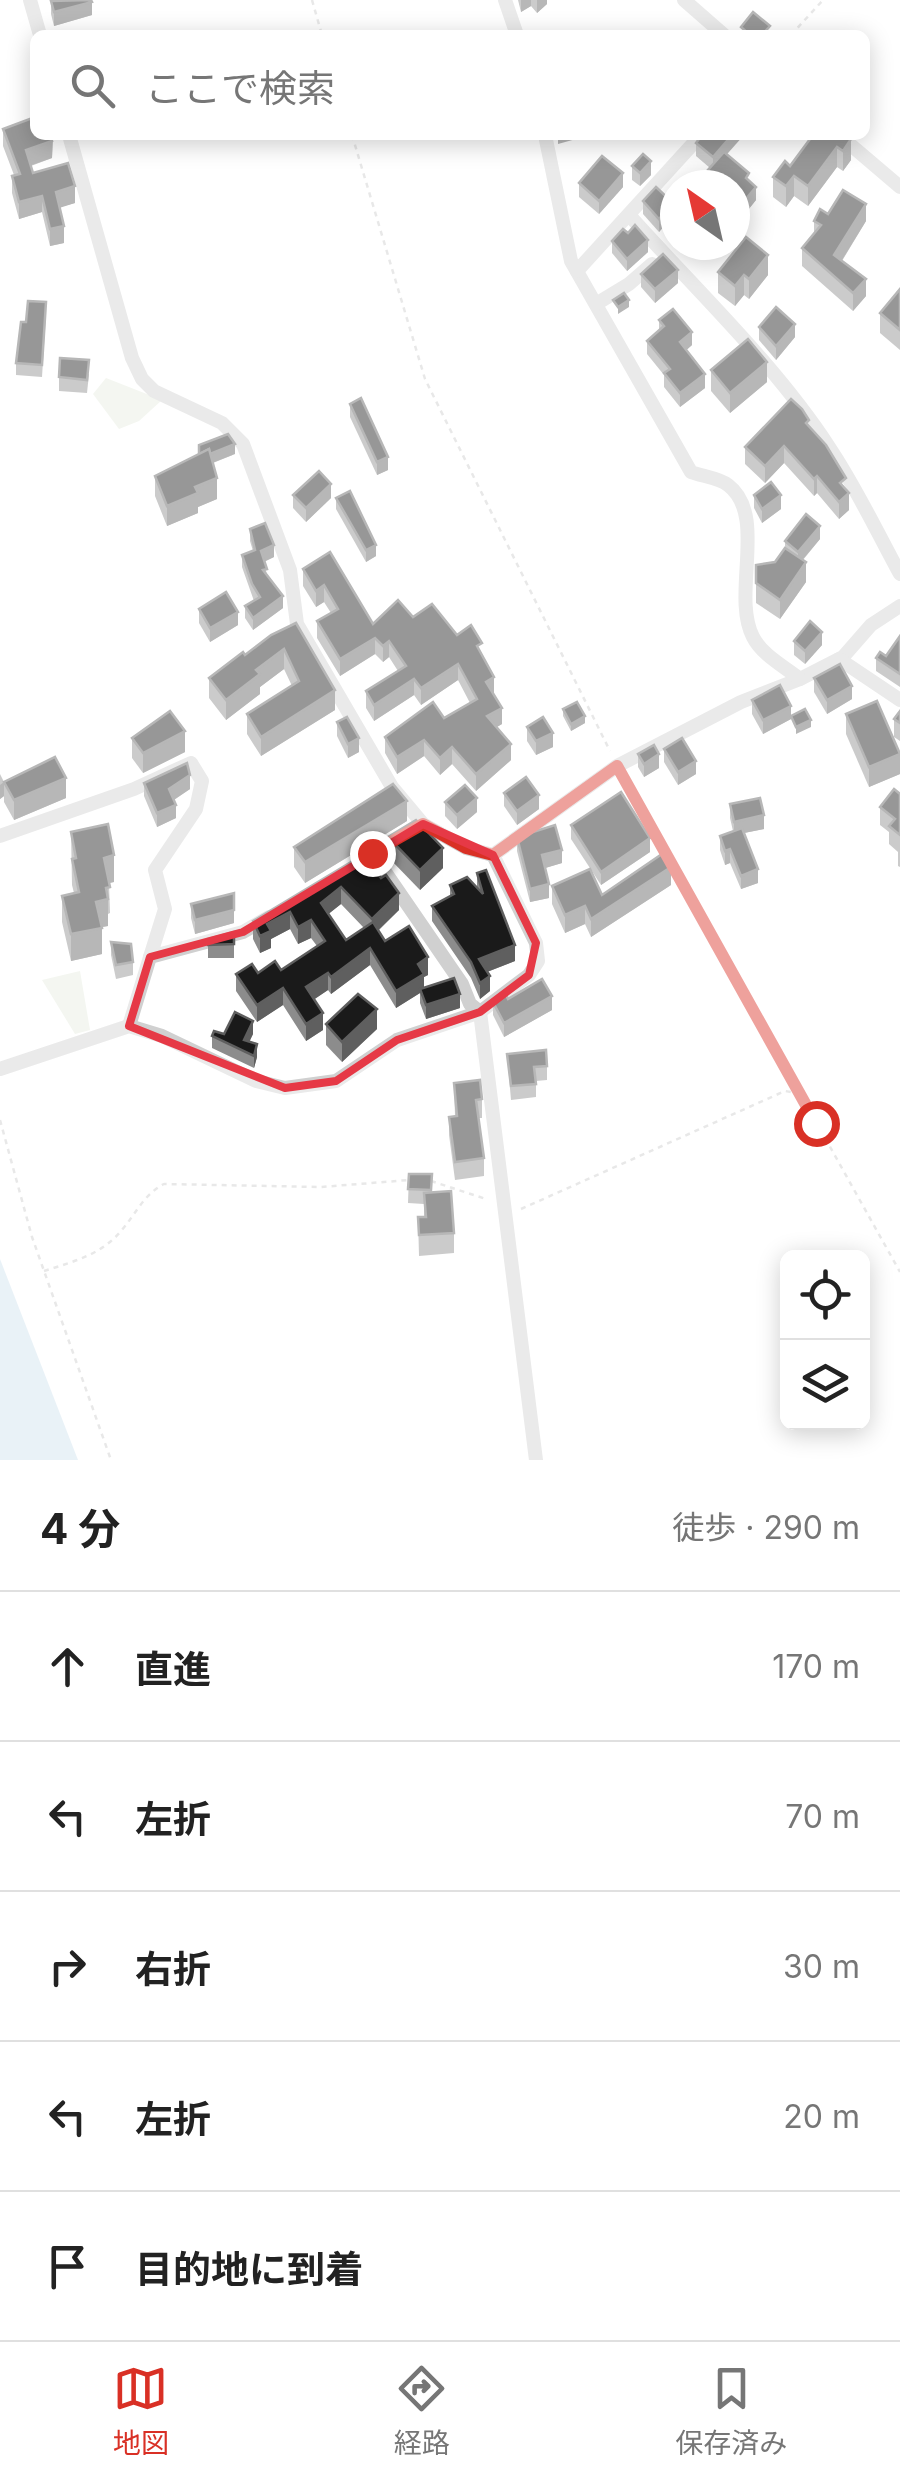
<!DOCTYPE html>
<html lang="ja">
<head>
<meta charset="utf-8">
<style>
  :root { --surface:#fff; --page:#f2f2f2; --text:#222; --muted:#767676; --line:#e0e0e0; --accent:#d93025 }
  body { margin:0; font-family:Inter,"Noto Sans JP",sans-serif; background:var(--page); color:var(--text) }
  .controls { position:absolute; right:30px; bottom:30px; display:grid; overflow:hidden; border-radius:15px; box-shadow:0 5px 25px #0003 }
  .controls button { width:90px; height:90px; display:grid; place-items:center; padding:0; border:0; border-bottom:2px solid var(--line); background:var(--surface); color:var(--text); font:50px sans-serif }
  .compass { position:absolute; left:660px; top:170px; width:90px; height:90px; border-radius:50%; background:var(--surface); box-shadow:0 5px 25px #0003; rotate:326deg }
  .stop { position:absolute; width:30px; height:30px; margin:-22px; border:8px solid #d93025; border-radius:50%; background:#fff }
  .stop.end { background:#d93025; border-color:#fff; box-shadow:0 2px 10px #0008 }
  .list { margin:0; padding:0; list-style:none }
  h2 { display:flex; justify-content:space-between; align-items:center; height:130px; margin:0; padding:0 40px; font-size:42px }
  h2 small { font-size:32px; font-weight:400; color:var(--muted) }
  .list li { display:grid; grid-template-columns:65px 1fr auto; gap:30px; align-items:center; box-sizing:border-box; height:150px; padding:0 40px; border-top:2px solid var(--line) }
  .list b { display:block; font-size:38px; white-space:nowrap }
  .list em { font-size:32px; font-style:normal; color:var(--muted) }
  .icon { flex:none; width:55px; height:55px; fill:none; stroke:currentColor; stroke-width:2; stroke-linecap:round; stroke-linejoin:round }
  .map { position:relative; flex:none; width:900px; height:1460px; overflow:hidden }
  .search { position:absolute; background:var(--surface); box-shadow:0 5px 25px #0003; left:30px; right:30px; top:30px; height:110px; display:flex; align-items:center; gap:25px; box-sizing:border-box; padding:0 35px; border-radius:15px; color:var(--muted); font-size:38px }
  .sheet { height:880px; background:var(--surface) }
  nav { display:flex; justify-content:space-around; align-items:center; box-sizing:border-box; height:140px; border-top:2px solid var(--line); background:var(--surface); font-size:28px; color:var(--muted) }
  nav a { display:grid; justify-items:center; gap:5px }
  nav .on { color:var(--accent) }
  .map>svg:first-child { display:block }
  .green { fill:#e6ecdf }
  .water { fill:#cfe2ee }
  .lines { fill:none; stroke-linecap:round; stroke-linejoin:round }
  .path { stroke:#cdcdcd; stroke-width:2.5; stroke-dasharray:5 5; stroke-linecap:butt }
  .street { stroke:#d0d0d0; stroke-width:14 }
  .wall { fill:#8c8c8c; fill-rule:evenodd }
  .shaded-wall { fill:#5f5f5f }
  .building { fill:#1a1a1a; stroke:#5f5f5f; stroke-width:2.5 }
  .route { stroke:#d93025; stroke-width:12 }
  .marked { fill:none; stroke:#e63946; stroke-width:8; stroke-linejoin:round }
</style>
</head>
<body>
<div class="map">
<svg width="900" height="1460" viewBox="0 0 900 1460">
  <rect width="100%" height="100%" fill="#fff"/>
  <g class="green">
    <polygon points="106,378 162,400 139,421 119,429 93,394"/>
    <polygon points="80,971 90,1030 75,1034 42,980"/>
  </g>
  <polygon class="water" points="0,1259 78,1460 0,1460"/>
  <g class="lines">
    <g class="path">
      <polyline points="312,0 322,35"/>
      <polyline points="791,35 823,0"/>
      <polyline points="352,135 425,379 610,751"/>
      <polyline points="625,780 900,1272"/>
      <polyline points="0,1120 32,1237 111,1460"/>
      <polyline points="431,1181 486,1199"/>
      <polyline points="521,1209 785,1091 797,1093"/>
      <path d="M44 1271C72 1262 101 1255 121 1231 136 1214 143 1195 164 1184L321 1187 409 1180"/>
    </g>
    <g class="street">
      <polyline points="30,0 40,35"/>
      <polyline points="505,0 517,35"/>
      <polyline points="684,0 724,35"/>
      <polyline points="69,135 132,358 142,379 154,391 222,423 243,444 290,570 297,624 392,787 423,824 466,848 493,855 617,766 741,702 800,679 843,657 871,625 900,606"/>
      <path d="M545 135 571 261 691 472C701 476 719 478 728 485 768 515 731 595 753 637 762 655 785 667 800 679"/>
      <polyline points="839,135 900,187"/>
      <path d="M629 215C695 289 775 364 829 447 856 487 877 532 900 574"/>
      <polyline points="577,271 701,135"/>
      <polyline points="596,304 629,284 652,264"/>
      <polyline points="839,659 900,700"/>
      <polyline points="0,836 134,789 191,763 202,781 196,809 155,870 165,909 150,957"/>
      <polyline points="372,853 462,984 470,1004 480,1012 536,1460"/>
      <polyline points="129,1026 150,957 243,932 269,917"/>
      <polyline points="0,1069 129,1026 162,1036 256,1081 285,1088 336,1081 397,1040 480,1012 529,975 538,961 536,943 493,855"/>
    </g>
  </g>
  <g class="wall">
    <polygon points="518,0 547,0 547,4 537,13 531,6 521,12"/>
    <polygon points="51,1 92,15 54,26 51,14"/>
    <polygon points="3,129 53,135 52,158 31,166 33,173 75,203 60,207 64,243 50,246 42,212 19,219 12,193 12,176 14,175 3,146"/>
    <polygon points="846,135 851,160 843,171 837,167 808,206 794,196 786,207 773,197 773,177 790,166"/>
    <polygon points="696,143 727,155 749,181 756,200 744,215 735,207 735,185 708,184 708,170 710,168 696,156"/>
    <polygon points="632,166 651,175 640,186 632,180"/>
    <polygon points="579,183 623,187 599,214 579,197"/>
    <polygon points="643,201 673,216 659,232 643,214"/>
    <polygon points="828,214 866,221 842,261 866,296 853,311 802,266 802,248 814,234 814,221"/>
    <polygon points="612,241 648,252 627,271 612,253"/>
    <polygon points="718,272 768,275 749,299 744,295 735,306 718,293"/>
    <polygon points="641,274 678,283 655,303 641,287"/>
    <polygon points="900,289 900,350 880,333 880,313"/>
    <polygon points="46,315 42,377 16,375 16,363 26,322"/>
    <polygon points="659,320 692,345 686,350 705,388 680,407 664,387 664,375 647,354 647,341 659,330"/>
    <polygon points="759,327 795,337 776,360 759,340"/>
    <polygon points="711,370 767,382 730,413 711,391"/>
    <polygon points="89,374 87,393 59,391 59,377"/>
    <polygon points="350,404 388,470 377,475 350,417"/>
    <polygon points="809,426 846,490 849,510 839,519 817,493 814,496 784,463 765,483 745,464 745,447"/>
    <polygon points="235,454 213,463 217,499 198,507 198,513 167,526 155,496 155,476"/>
    <polygon points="293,495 331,498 306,522 293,508"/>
    <polygon points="754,495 781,509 762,523 754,508"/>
    <polygon points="336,498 376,556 366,562 336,509"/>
    <polygon points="250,529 274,557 264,562 267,575 283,608 253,630 245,618 245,606 254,601 242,567 242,555 253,551 250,541"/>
    <polygon points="820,539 803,560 806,582 780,619 756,603 756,565 775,562 785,548 785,541"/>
    <polygon points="303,569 373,624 413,617 457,635 482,656 502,724 496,727 511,760 476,791 452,764 440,775 424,756 397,774 385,753 385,737 444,718 470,703 458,680 421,705 414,695 374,721 366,708 366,691 398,671 389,657 383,662 375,654 340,676 317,638 317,621 331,613 324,602 316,607 303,586"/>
    <polygon points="199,609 238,625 210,642 199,623"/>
    <polygon points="271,635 335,710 261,756 247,734 247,714 292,686 284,669 260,687 260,694 226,720 209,698 209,678 245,655"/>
    <polygon points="900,636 900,687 876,671 876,658 886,656"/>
    <polygon points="794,641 822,645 805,664 794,655"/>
    <polygon points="814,678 852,699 827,714 814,692"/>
    <polygon points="752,700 791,719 763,734 752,714"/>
    <polygon points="563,709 585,723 571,731 563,716"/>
    <polygon points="900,711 900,741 894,737 894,719"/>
    <polygon points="846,714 900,753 900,774 869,787 846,734"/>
    <polygon points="337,722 359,752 348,758 337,736"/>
    <polygon points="527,727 553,747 536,755 527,741"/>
    <polygon points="132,738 185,752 143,773 132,758"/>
    <polygon points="664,749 696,774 678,785 664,762"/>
    <polygon points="638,754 659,768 644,777 638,767"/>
    <polygon points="0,774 4,782 66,798 14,820 4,802 4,796 0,799"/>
    <polygon points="144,783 190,789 174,800 176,818 157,827 144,796"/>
    <polygon points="504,793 539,809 517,825 504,806"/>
    <polygon points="900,794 900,867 898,866 898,852 889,844 889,832 880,825 880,807"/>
    <polygon points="445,802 477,812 457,829 445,816"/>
    <polygon points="730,804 764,829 744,833 758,883 741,889 730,863 725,865 720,850 720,836 733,831 730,818"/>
    <polygon points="407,821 305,883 294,867 294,847"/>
    <polygon points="571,825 650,852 601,885 571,839"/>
    <polygon points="71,832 114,882 109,883 110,913 108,914 108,926 102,927 102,954 71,961 62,922 62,896 74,893 72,885"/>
    <polygon points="388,837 443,868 420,890 388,857"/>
    <polygon points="517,837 562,863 545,868 549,898 530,902 517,851"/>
    <path d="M363 855 399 910 378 931 385 941 428 975 424 977V988L460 1008 426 1019 420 1003V993L396 1008 370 965 331 994 328 990 314 999 323 1030 306 1041 283 1005 257 1022 236 991V974L281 970 317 946 311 938 298 944 290 929 271 939V948L260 953 253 939V921ZM341 904 364 928 346 940 328 914Z"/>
    <polygon points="477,873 515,961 487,972 490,991 480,999 471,978 432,921 432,906 450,896 450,885 477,887"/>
    <polygon points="671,885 591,937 585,924 565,933 552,904 552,886 602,895"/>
    <polygon points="191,904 234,923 195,934 191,918"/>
    <polygon points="234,932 234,958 208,958 208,939"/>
    <polygon points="111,942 133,962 133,975 116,979 111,955"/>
    <polygon points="508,999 552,1010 504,1037 493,1015 493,1002"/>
    <polygon points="326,1024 377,1029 342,1062 326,1045"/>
    <polygon points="253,1034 249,1042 257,1057 254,1068 212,1048 212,1036"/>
    <polygon points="507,1054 547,1066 547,1080 536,1081 536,1097 511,1100"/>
    <polygon points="454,1083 482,1099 482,1118 478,1118 484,1158 484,1176 455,1180 449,1135 449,1117 455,1116"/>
    <polygon points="409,1174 432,1174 432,1193 454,1233 454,1253 419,1256 418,1217 424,1217 424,1204 408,1203"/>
  </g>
  <g class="shaded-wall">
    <polygon points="521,0 531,0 531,6 521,12"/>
    <polygon points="537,0 547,0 547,4 537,13"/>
    <polygon points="92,2 92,15 54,26 54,12"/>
    <polygon points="48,135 53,135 52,158 26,167 26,150"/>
    <polygon points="558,135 576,135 576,139 558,144"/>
    <polygon points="732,135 744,135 713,170 713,157"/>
    <polygon points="851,139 851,160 843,171 843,151"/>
    <polygon points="837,147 837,167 808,206 808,186"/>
    <polygon points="651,161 651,175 640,186 640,173"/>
    <polygon points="623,173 623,187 599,214 599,201"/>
    <polygon points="794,176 794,196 786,207 786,186"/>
    <polygon points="75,186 75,203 56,209 56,192"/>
    <polygon points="756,187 756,200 744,215 744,201"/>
    <polygon points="42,196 42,212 19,219 19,202"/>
    <polygon points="673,203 673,216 659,232 659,219"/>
    <polygon points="866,204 866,221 834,273 834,255"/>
    <polygon points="64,226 64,243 50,246 50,229"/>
    <polygon points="648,240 648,252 627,271 627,259"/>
    <polygon points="768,255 768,275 749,299 749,279"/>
    <polygon points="678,270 678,283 655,303 655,289"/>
    <polygon points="744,275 744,295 735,306 735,286"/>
    <polygon points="866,279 866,296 853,311 853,293"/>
    <polygon points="629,300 629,307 618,314 618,307"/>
    <polygon points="795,324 795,337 776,360 776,346"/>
    <polygon points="692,332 692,345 680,356 680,342"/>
    <polygon points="767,362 767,382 730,413 730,393"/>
    <polygon points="705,374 705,388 680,407 680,393"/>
    <polygon points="235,444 235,454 199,468 199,458"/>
    <polygon points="784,446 784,463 765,483 765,466"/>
    <polygon points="388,457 388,470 377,475 377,462"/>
    <polygon points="817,476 817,493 814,496 814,479"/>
    <polygon points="217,478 217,499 198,507 198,513 167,526 167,506 195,487"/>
    <polygon points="331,484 331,498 306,522 306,508"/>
    <polygon points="849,493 849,510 839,519 839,502"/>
    <polygon points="781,495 781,509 762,523 762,509"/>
    <polygon points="820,526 820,539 798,565 798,552"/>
    <polygon points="274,545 274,557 261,563 261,551"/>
    <polygon points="376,545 376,556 366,562 366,550"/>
    <polygon points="806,562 806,582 780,619 780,600"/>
    <polygon points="324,585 324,602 316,607 316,591"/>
    <polygon points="283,596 283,608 253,630 253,618"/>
    <polygon points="238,612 238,625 210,642 210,628"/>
    <polygon points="822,632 822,645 805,664 805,651"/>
    <polygon points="375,638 375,654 340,676 340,659"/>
    <polygon points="389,641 389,657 383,662 383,646"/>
    <polygon points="284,649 284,669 260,687 260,694 226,720 226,700 256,670"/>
    <polygon points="458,664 458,680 421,705 421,688"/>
    <polygon points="494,677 494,694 486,682"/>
    <polygon points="414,679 414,695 374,721 374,705"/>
    <polygon points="852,686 852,699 827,714 827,700"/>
    <polygon points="335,690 335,710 261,756 261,737"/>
    <polygon points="791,706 791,719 763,734 763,720"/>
    <polygon points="502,708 502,724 487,733 487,716"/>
    <polygon points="585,716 585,723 571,731 571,724"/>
    <polygon points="811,720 811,727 796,734 796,727"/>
    <polygon points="185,731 185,752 143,773 143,753"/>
    <polygon points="553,733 553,747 536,755 536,741"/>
    <polygon points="359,738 359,752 348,758 348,744"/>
    <polygon points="424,740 424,756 397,774 397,757"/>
    <polygon points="511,744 511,760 476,791 476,774"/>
    <polygon points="452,747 452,764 440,775 440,758"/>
    <polygon points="659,754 659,768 644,777 644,764"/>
    <polygon points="900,754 900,774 869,787 869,767"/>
    <polygon points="696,761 696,774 678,785 678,772"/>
    <polygon points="190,775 190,789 169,803 169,789"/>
    <polygon points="66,778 66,798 14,820 14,800"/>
    <polygon points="4,782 4,796 0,799 0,785"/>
    <polygon points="539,795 539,809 517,825 517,811"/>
    <polygon points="477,798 477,812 457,829 457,815"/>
    <polygon points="407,801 407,821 305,883 305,862"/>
    <polygon points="176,805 176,818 157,827 157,813"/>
    <polygon points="764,815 764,829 734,835 734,822"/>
    <polygon points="650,838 650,852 601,885 601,872"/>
    <polygon points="443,848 443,868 420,890 420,870"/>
    <polygon points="730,849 730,863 725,865 725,851"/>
    <polygon points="562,850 562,863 542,869 542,855"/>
    <polygon points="114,855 114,882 104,884 104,858"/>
    <polygon points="671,867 671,885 591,937 591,919"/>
    <polygon points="758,869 758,883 741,889 741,876"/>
    <polygon points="549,884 549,898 530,902 530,889"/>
    <polygon points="341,887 341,904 321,920 321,903"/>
    <polygon points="399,893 399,910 372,936 372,919"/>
    <polygon points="108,899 108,926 96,928 96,902"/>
    <polygon points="585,906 585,924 565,933 565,915"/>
    <polygon points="234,910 234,923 195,934 195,920"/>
    <polygon points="290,912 290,929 271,939 271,948 260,953 260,936 267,924"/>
    <polygon points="311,920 311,938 298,944 298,927"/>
    <polygon points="102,928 102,954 71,961 71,934"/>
    <polygon points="515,945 515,961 479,975 479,959"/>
    <polygon points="370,948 370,965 331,994 331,977"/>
    <polygon points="428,957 428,975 424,977 424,991 420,989 420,993 396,1008 396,991 418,964"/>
    <polygon points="328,973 328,990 306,1005 306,987"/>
    <polygon points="490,976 490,991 480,999 480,983"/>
    <polygon points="283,988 283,1005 257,1022 257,1005"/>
    <polygon points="460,994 460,1008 426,1019 426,1005"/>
    <polygon points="552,996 552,1010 504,1037 504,1023"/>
    <polygon points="377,1009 377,1029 342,1062 342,1042"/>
    <polygon points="323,1013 323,1030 306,1041 306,1024"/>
    <polygon points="253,1021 253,1034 244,1053 244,1040"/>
    <polygon points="257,1044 257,1057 254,1068 254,1056"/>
  </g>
  <g class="building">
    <polygon points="91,0 92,2 54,12 51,1"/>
    <polygon points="753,12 770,26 762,35 750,35 741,27"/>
    <polygon points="35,117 35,135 50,135 52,141 26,150 33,173 68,163 75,186 56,192 64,226 50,229 42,196 19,202 12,176 20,174 3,129"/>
    <polygon points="702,135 732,135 713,157 696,143"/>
    <polygon points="813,135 846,135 851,139 843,151 837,147 808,186 794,176 786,186 773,177 785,161 790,166"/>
    <polygon points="724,152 749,173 746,178 756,187 744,201 735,193 735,185 725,185 708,170"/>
    <polygon points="643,154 651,161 640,173 632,166"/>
    <polygon points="602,156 623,173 599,201 579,183"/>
    <polygon points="656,187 673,203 659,219 643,201"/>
    <polygon points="843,190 866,204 834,255 866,279 853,293 802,248 821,225 814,221 820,209 828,214"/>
    <polygon points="635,225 648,240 627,259 612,241 623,229 628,233"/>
    <polygon points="746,237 768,255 749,279 744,275 735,286 718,272"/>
    <polygon points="663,254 678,270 655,289 641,274"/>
    <polygon points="900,289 900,330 880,313"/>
    <polygon points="624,293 629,300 618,307 613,300"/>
    <polygon points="28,301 46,302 42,365 16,363 21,322 26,322"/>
    <polygon points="776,307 795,324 776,346 759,327"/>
    <polygon points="673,309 692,332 680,342 705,374 680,393 664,373 670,369 647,341 664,326 659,320"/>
    <polygon points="748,339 767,362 730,393 711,370"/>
    <polygon points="60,358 89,360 87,380 59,377"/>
    <polygon points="361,398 388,457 377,462 350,404"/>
    <polygon points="791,399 802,409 809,420 806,423 826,445 846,478 840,483 849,493 839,502 817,476 814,479 784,446 765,466 745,447"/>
    <polygon points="228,434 235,444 210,454 209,449 199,454 199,445"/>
    <polygon points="209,449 217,478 195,487 198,493 167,506 155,476"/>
    <polygon points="319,471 331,484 306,508 293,495"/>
    <polygon points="771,482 781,495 762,509 754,495"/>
    <polygon points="350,491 376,545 366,550 336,498"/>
    <polygon points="806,514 820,526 798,552 785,541"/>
    <polygon points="265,523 274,545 261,551 267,569 263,570 283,596 253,618 245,606 260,597 252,584 242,555 255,550 250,529"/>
    <polygon points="785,548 806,562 780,600 756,583 756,565 775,562"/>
    <polygon points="330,552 373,624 398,600 413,617 432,604 457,635 471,625 482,643 477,646 494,677 486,682 502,708 487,716 511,744 476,774 452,747 440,758 424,740 397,757 385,737 433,702 444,718 477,699 458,664 421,688 414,679 374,705 366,691 406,666 389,641 383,646 375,638 340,659 317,621 338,609 324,585 316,591 303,569"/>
    <polygon points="226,592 238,612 210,628 199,609"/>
    <polygon points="810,621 822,632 805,651 794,641"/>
    <polygon points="296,623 335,690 261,737 247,714 299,681 284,649 256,670 260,674 226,700 209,678 243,652 245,655 271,635"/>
    <polygon points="900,636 900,674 876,658 880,652 886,656"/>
    <polygon points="840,664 852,686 827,700 814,678"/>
    <polygon points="780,685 791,706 763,720 752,700"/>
    <polygon points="877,701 900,754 869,767 846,714"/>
    <polygon points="577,702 585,716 571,724 563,709"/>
    <polygon points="805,709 811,720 796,727 791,716"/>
    <polygon points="170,711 185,731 143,753 132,738"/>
    <polygon points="900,711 900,723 894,719"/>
    <polygon points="347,717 359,738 348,744 337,722"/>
    <polygon points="543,717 553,733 536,741 527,727"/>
    <polygon points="682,738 696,761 678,772 664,749"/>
    <polygon points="654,745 659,754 644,764 638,754"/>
    <polygon points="55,757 66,778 14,800 4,782"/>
    <polygon points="187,763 190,775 169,789 176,805 157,813 144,783"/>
    <polygon points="526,777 539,795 517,811 504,793"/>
    <polygon points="393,784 407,801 305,862 294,847"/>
    <polygon points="465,785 477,798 457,815 445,802"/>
    <polygon points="894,789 900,794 900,835 889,826 895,819 880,807"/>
    <polygon points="621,792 650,838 601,872 571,825"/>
    <polygon points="760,798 764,815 734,822 730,804"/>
    <polygon points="416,820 443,848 420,870 388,837"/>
    <polygon points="108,824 114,855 104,858 110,887 106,888 108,899 96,902 102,928 71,934 62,896 79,892 72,859 76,858 71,832"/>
    <polygon points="555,825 562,850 542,855 549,884 530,889 517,837"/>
    <polygon points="742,828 758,869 741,876 730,849 725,851 720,836"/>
    <polygon points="662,854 671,867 591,919 585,906 565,915 552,886 590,869 602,895"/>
    <polygon points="363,855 381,878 386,875 399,893 372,919 341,887 321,903 346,940 373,922 385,941 409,926 428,957 418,964 424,974 396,991 370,948 331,977 328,973 306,987 323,1013 306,1024 283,988 257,1005 236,974 252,964 258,973 275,961 281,970 325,941 311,920 298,927 290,912 267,924 271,931 260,936 253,921"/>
    <polygon points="486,870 515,945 479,959 490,976 480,983 471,962 432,906 454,894 450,885 467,877 483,894 477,873"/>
    <polygon points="234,893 234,910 195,920 191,904"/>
    <polygon points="234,932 234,944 208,945 208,939"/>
    <polygon points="111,942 131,944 133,962 116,965"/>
    <polygon points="454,978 460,994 426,1005 420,989"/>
    <polygon points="542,979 552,996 504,1023 493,1002 505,993 508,999"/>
    <polygon points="358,994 377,1009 342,1042 326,1024"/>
    <polygon points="235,1012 253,1021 244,1040 257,1044 254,1056 212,1036 214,1031 224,1034"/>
    <polygon points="546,1050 547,1066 534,1067 536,1084 511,1086 507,1054"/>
    <polygon points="480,1080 482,1099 476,1100 484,1158 455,1162 449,1117 457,1116 454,1083"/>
    <polygon points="409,1174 432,1174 431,1190 408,1189"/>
    <polygon points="451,1191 454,1233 419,1235 418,1217 426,1217 424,1193"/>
  </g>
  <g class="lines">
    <polyline class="route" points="372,853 423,824 466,848 493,855 617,766 816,1123"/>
  </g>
  <path d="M0 0H900V1460H0ZM423 824 493 855 536 943 529 975 480 1012 397 1040 336 1081 285 1088 129 1026 150 957 243 932Z" fill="#fff" fill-opacity=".55" fill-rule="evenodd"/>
  <path class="marked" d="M423 824 493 855 536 943 529 975 480 1012 397 1040 336 1081 285 1088 129 1026 150 957 243 932Z"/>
</svg>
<div class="controls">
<button><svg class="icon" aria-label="locate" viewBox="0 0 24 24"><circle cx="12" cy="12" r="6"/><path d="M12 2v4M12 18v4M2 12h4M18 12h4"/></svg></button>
<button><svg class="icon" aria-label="layers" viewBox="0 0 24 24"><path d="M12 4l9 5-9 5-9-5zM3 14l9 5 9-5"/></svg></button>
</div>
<svg class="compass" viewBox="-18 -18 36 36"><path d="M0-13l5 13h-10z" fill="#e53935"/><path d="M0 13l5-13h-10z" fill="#767676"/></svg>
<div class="stop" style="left:816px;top:1123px"></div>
<div class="stop end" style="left:372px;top:853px"></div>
<div class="search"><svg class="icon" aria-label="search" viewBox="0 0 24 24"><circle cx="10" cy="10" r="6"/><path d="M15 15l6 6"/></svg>ここで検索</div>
</div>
<section class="sheet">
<h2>4 分<small>徒歩 · 290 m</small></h2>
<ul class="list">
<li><svg class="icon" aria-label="ahead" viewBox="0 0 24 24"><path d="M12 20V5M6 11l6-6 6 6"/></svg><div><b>直進</b></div><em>170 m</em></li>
<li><svg class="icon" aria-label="left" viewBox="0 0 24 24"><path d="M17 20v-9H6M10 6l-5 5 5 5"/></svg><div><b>左折</b></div><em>70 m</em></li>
<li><svg class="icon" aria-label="right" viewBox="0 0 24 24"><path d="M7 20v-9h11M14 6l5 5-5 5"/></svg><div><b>右折</b></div><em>30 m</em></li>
<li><svg class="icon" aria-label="left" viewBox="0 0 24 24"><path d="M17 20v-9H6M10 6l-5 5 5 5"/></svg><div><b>左折</b></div><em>20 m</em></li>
<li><svg class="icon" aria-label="arrive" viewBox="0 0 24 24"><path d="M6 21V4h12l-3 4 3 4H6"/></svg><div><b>目的地に到着</b></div></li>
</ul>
</section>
<nav>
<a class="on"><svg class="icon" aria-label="map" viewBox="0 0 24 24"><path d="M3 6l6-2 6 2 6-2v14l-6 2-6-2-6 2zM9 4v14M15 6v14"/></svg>地図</a>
<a><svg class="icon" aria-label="directions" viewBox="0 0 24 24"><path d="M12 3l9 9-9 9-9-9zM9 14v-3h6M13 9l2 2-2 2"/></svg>経路</a>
<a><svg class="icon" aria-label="saved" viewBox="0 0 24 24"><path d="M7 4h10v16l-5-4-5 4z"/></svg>保存済み</a>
</nav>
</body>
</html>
